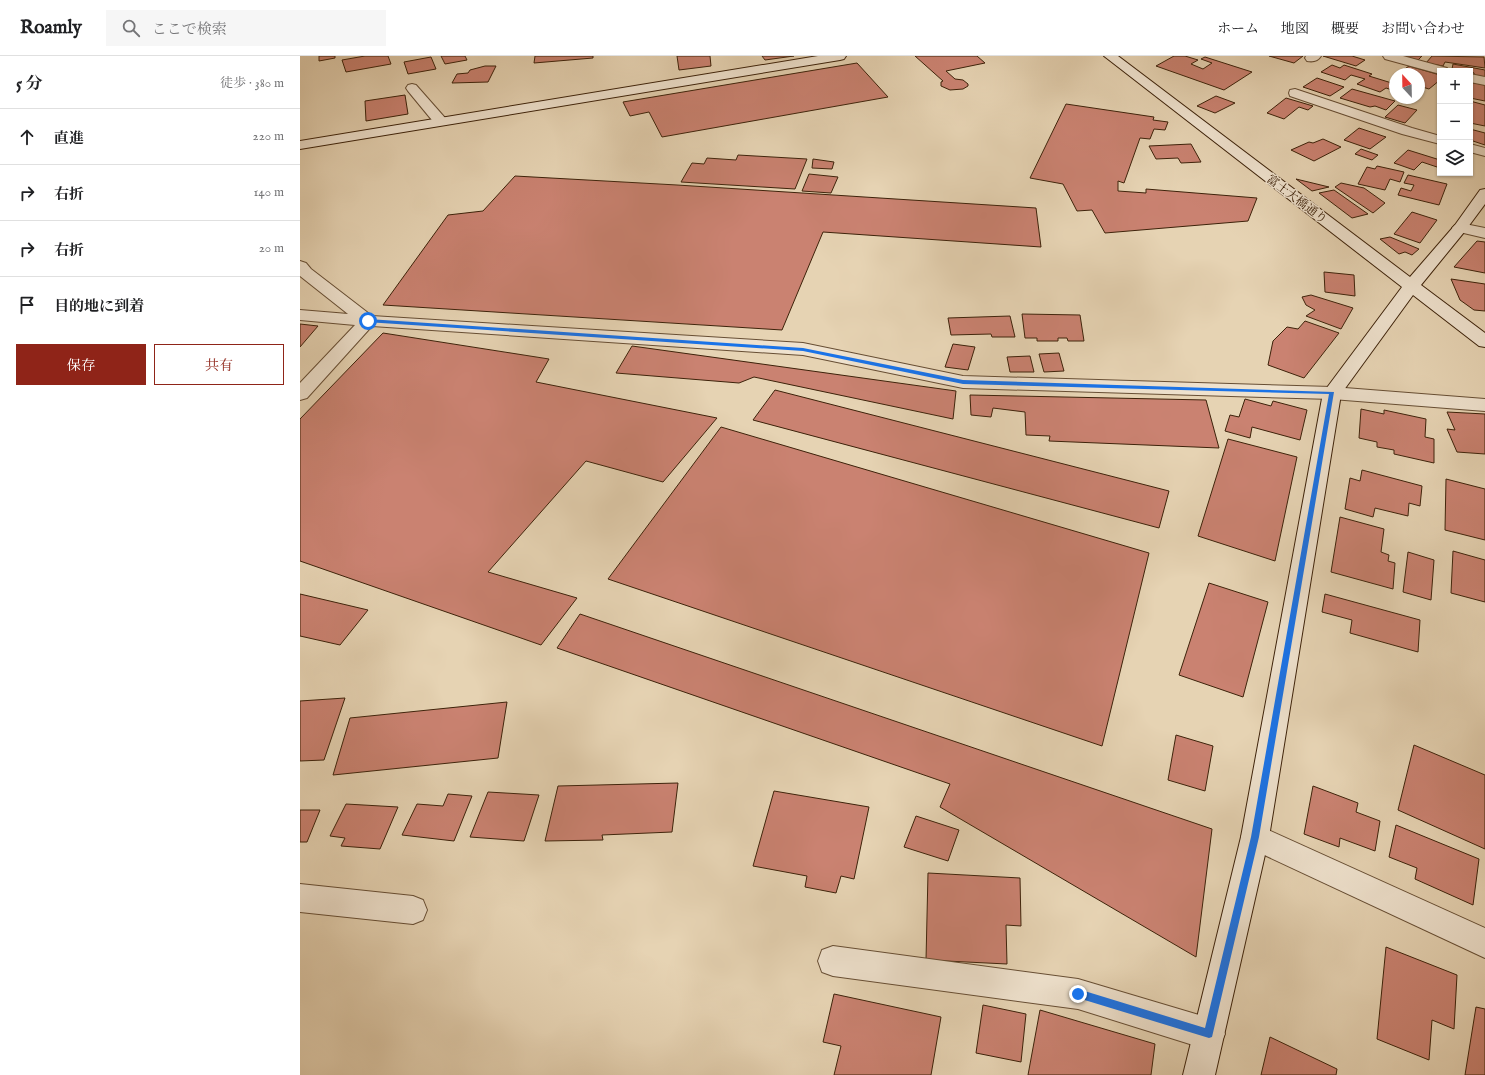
<!DOCTYPE html>
<html lang="ja">
<head>
<meta charset="utf-8">
<style>
  :root { --surface:#fff; --page:#f6f6f6; --text:#202124; --muted:#757577; --line:#e0e0e0; --accent:#8f2418 }
  body { margin:0; font-family:"IM FELL English","Noto Serif JP",serif; background:var(--page); color:var(--text) }
  .controls { position:absolute; right:12px; top:12px; display:grid; overflow:hidden; border-radius:0px; box-shadow:0 1px 3px #0004 }
  .controls button { width:36px; height:36px; display:grid; place-items:center; padding:0; border:0; border-bottom:1px solid var(--line); background:var(--surface); color:var(--text); font:20px sans-serif }
  .compass { position:absolute; left:1089px; top:12px; width:36px; height:36px; border-radius:50%; background:var(--surface); box-shadow:0 1px 3px #0004; rotate:338deg }
  .stop { position:absolute; width:12px; height:12px; margin:-9px; border:3px solid #1a73e8; border-radius:50%; background:#fff }
  .stop.end { background:#1a73e8; border-color:#fff; box-shadow:0 1px 4px #0008 }
  .list { margin:0; padding:0; list-style:none }
  h2 { display:flex; justify-content:space-between; align-items:center; height:52px; margin:0; padding:0 16px; font-size:17px }
  h2 small { font-size:13px; font-weight:400; color:var(--muted) }
  .list li { display:grid; grid-template-columns:26px 1fr auto; gap:12px; align-items:center; box-sizing:border-box; height:56px; padding:0 16px; border-top:1px solid var(--line) }
  .list b { display:block; font-size:15px; white-space:nowrap }
  .list em { font-size:13px; font-style:normal; color:var(--muted) }
  .actions { display:flex; gap:8px; padding:12px 16px }
  .actions a { flex:1; padding:9px 0; border:1px solid var(--accent); border-radius:0px; text-align:center; font-size:14px; color:var(--accent) }
  .actions .main { background:var(--accent); color:#fff }
  .icon { flex:none; width:22px; height:22px; fill:none; stroke:currentColor; stroke-width:2; stroke-linecap:round; stroke-linejoin:round }
  .map { position:relative; flex:none; width:1185px; height:1019px; overflow:hidden }
  header { display:flex; align-items:center; gap:24px; box-sizing:border-box; height:56px; padding:0 20px; background:var(--surface); border-bottom:1px solid var(--line) }
  header strong { font-size:19px }
  nav { display:flex; gap:22px; margin-inline-start:auto; font-size:14px }
  .search { width:280px; height:36px; background:var(--page); display:flex; align-items:center; gap:10px; box-sizing:border-box; padding:0 14px; border-radius:0px; color:var(--muted); font-size:15px }
  main { display:flex }
  aside { flex:1; background:var(--surface) }
  .map>svg:first-child { display:block }
  .building { fill:#ca8271; stroke:#3d220a }
  .lines { fill:none; stroke-linecap:round; stroke-linejoin:round }
  .street-casing { stroke:#674e34; stroke-width:2 }
  .secondary-casing { stroke:#3d220a; stroke-width:2 }
  .street { fill:#efe2ce; fill-rule:evenodd }
  .secondary { fill:#efe2ce; fill-rule:evenodd }
  .route { fill:#1a73e8 }
  .labels { text-anchor:middle; stroke-width:3; stroke-linejoin:round; paint-order:stroke }
  .far-street-label { font-size:12px; fill:#3d220a; stroke:#efe2ce }
</style>
</head>
<body>
<header>
<strong>Roamly</strong>
<div class="search"><svg class="icon" aria-label="search" viewBox="0 0 24 24"><circle cx="10" cy="10" r="6"/><path d="M15 15l6 6"/></svg>ここで検索</div>
<nav><a>ホーム</a><a>地図</a><a>概要</a><a>お問い合わせ</a></nav>
</header>
<main>
<aside>
<h2>5 分<small>徒歩 · 380 m</small></h2>
<ul class="list">
<li><svg class="icon" aria-label="ahead" viewBox="0 0 24 24"><path d="M12 20V5M6 11l6-6 6 6"/></svg><div><b>直進</b></div><em>220 m</em></li>
<li><svg class="icon" aria-label="right" viewBox="0 0 24 24"><path d="M7 20v-9h11M14 6l5 5-5 5"/></svg><div><b>右折</b></div><em>140 m</em></li>
<li><svg class="icon" aria-label="right" viewBox="0 0 24 24"><path d="M7 20v-9h11M14 6l5 5-5 5"/></svg><div><b>右折</b></div><em>20 m</em></li>
<li><svg class="icon" aria-label="arrive" viewBox="0 0 24 24"><path d="M6 21V4h12l-3 4 3 4H6"/></svg><div><b>目的地に到着</b></div></li>
</ul>
<div class="actions"><a class="main">保存</a><a>共有</a></div>
</aside>
<div class="map">
<svg width="1185" height="1019" viewBox="0 0 1185 1019">
  <rect width="100%" height="100%" fill="#e6d3b3"/>
  <filter id="stains"><feTurbulence type="fractalNoise" baseFrequency=".005" numOctaves="4"/><feColorMatrix values="0 0 0 0 .2 0 0 0 0 .09 0 0 0 0 .02 0 0 0 .5 -.17"/></filter>
  <radialGradient id="worn" r=".72"><stop offset=".6" stop-color="#630" stop-opacity="0"/><stop offset="1" stop-color="#630" stop-opacity=".3"/></radialGradient>
  <g class="building">
    <polygon points="19,0 35,0 35,2 19,5"/>
    <polygon points="65,0 88,0 91,8 46,16 42,4"/>
    <polygon points="141,0 165,0 167,4 145,8"/>
    <polygon points="235,0 293,0 293,2 234,7"/>
    <polygon points="377,0 410,0 411,10 379,14"/>
    <polygon points="462,0 494,0 465,4"/>
    <polygon points="615,0 677,0 685,7 646,15 655,23 663,24 668,28 668,30 663,33 650,34 641,30 641,26 643,25"/>
    <polygon points="874,0 885,0 898,4 891,8 903,13 912,7 901,3 905,1 952,16 924,34 856,10"/>
    <polygon points="969,0 1003,0 994,7"/>
    <polygon points="1023,0 1052,0 1065,4 1056,10"/>
    <polygon points="1099,0 1122,0 1117,5"/>
    <polygon points="1132,0 1184,1 1185,12 1145,6 1143,10 1126,7"/>
    <polygon points="131,1 136,13 108,18 104,6"/>
    <polygon points="557,7 588,41 362,81 349,56 330,60 323,46"/>
    <polygon points="1153,8 1185,14 1185,22 1174,20 1174,17 1170,15 1152,13"/>
    <polygon points="1032,9 1040,12 1044,9 1072,18 1069,20 1095,28 1095,35 1086,32 1080,36 1057,28 1065,23 1051,19 1045,24 1021,16"/>
    <polygon points="185,10 196,10 188,26 152,27 157,18 168,17 170,14"/>
    <polygon points="1109,10 1140,19 1140,24 1129,33 1119,30 1119,18 1099,17"/>
    <polygon points="1017,22 1044,31 1030,40 1003,31"/>
    <polygon points="1170,26 1185,29 1185,45 1170,42"/>
    <polygon points="1052,33 1095,45 1086,54 1075,50 1070,51 1040,42"/>
    <polygon points="105,39 108,58 66,65 65,45"/>
    <polygon points="916,40 935,47 915,57 897,50"/>
    <polygon points="986,42 1013,50 1008,54 999,51 984,63 967,57"/>
    <polygon points="1170,45 1185,49 1185,70 1170,67"/>
    <polygon points="766,48 854,61 853,64 868,66 865,74 854,73 850,83 840,82 824,127 818,125 818,135 846,137 846,133 957,142 948,165 805,177 792,154 777,155 763,128 730,122"/>
    <polygon points="1098,49 1117,54 1105,67 1085,61"/>
    <polygon points="1059,72 1086,81 1070,93 1044,84"/>
    <polygon points="1170,73 1185,77 1185,89 1170,84"/>
    <polygon points="1023,83 1041,91 1014,105 991,94 1009,86 1013,87"/>
    <polygon points="891,88 901,106 881,107 878,102 856,103 849,90"/>
    <polygon points="1061,93 1078,99 1072,104 1055,98"/>
    <polygon points="1108,94 1140,104 1140,112 1122,106 1114,114 1094,107"/>
    <polygon points="438,99 507,103 495,133 381,126 392,107 404,108 407,102 436,104"/>
    <polygon points="513,103 534,106 532,113 512,112"/>
    <polygon points="1077,110 1104,116 1100,126 1090,123 1085,134 1058,128 1067,111 1075,113"/>
    <polygon points="509,118 538,121 531,137 502,135"/>
    <polygon points="1108,119 1147,128 1139,149 1098,139 1101,132 1111,135 1114,129 1104,127"/>
    <polygon points="215,120 377,129 736,152 741,191 523,176 482,274 83,249 148,159 183,155"/>
    <polygon points="996,123 1029,131 1012,135"/>
    <polygon points="1041,127 1064,132 1085,147 1073,157 1035,131"/>
    <polygon points="1034,134 1068,158 1052,162 1019,137"/>
    <polygon points="1112,156 1137,164 1120,187 1094,178"/>
    <polygon points="1090,181 1119,193 1112,199 1105,196 1099,198 1080,183"/>
    <polygon points="1177,185 1185,186 1185,217 1154,211"/>
    <polygon points="1024,216 1054,219 1055,240 1025,236"/>
    <polygon points="1151,223 1185,228 1185,255 1174,254 1160,244"/>
    <polygon points="1011,239 1053,252 1041,273 1006,260 1015,254 1006,249 1002,241"/>
    <polygon points="722,258 780,259 784,285 768,285 767,282 758,282 758,285 737,285 737,282 725,282"/>
    <polygon points="710,260 715,281 692,281 691,278 651,279 648,262"/>
    <polygon points="1005,265 1039,277 1004,322 968,309 973,285 987,271 998,273"/>
    <polygon points="0,268 18,270 0,291"/>
    <polygon points="83,277 249,303 236,326 417,362 363,426 286,405 188,516 277,542 241,589 0,505 0,363"/>
    <polygon points="653,288 675,291 668,314 645,311"/>
    <polygon points="332,290 656,335 653,363 454,321 439,327 316,317"/>
    <polygon points="759,297 764,315 744,316 739,298"/>
    <polygon points="730,300 734,316 710,316 707,301"/>
    <polygon points="475,334 869,435 859,472 453,364"/>
    <polygon points="670,339 906,344 919,392 749,385 750,380 726,379 725,356 693,352 691,361 671,359"/>
    <polygon points="945,343 971,350 973,345 1007,354 1000,384 952,371 950,382 925,375 930,359 939,361"/>
    <polygon points="1061,353 1084,358 1084,354 1126,363 1125,381 1134,383 1134,407 1094,398 1094,394 1077,391 1077,386 1059,382"/>
    <polygon points="1147,356 1185,358 1185,398 1157,396 1147,373 1155,374"/>
    <polygon points="421,371 849,497 802,690 308,523"/>
    <polygon points="928,383 997,401 975,505 898,480"/>
    <polygon points="1062,414 1122,430 1120,450 1109,447 1108,460 1075,452 1073,461 1045,453 1050,422 1060,425"/>
    <polygon points="1146,423 1185,433 1185,484 1145,474"/>
    <polygon points="1040,461 1084,473 1081,496 1089,499 1088,505 1095,507 1093,533 1031,516"/>
    <polygon points="1153,495 1185,504 1185,546 1151,537"/>
    <polygon points="1108,496 1134,504 1131,544 1103,536"/>
    <polygon points="909,527 968,546 943,641 879,619"/>
    <polygon points="0,538 68,554 40,589 0,580"/>
    <polygon points="1025,538 1120,564 1118,596 1050,577 1052,564 1022,556"/>
    <polygon points="280,558 912,773 896,901 640,751 650,728 257,592"/>
    <polygon points="45,642 24,704 0,705 0,645"/>
    <polygon points="207,646 198,702 33,719 50,662"/>
    <polygon points="876,679 913,690 905,735 868,724"/>
    <polygon points="1114,689 1185,719 1185,793 1098,754"/>
    <polygon points="378,727 372,776 302,779 303,784 245,785 258,730"/>
    <polygon points="1013,730 1058,747 1056,756 1080,765 1075,795 1040,782 1039,791 1004,778"/>
    <polygon points="474,735 569,751 554,823 541,820 536,837 505,831 507,820 453,810"/>
    <polygon points="188,736 239,739 224,785 170,781"/>
    <polygon points="148,738 172,740 154,785 102,779 117,748 143,750"/>
    <polygon points="46,748 98,751 80,793 41,790 45,782 30,780"/>
    <polygon points="0,754 20,754 7,786 0,786"/>
    <polygon points="616,760 659,774 648,805 604,791"/>
    <polygon points="1096,769 1179,803 1173,849 1115,823 1117,812 1089,801"/>
    <polygon points="628,817 720,822 721,870 706,869 707,908 626,904"/>
    <polygon points="1086,891 1157,919 1154,973 1132,964 1129,1004 1077,983"/>
    <polygon points="534,938 641,961 631,1019 534,1019 541,990 523,986"/>
    <polygon points="683,949 726,958 721,1006 676,997"/>
    <polygon points="1176,951 1185,953 1185,1019 1165,1019"/>
    <polygon points="740,954 855,988 851,1019 728,1019"/>
    <polygon points="970,981 1037,1013 1036,1019 961,1019"/>
  </g>
  <g class="lines">
    <g class="street-casing">
      <g id="street">
        <path d="M1006 0H1021C1018 5 1012 6 1007 5L1005 2Z"/>
        <polygon points="1083,0 1103,0 1147,12 1149,15 1140,15 1140,18 1085,3"/>
        <polygon points="1170,18 1185,21 1185,29 1170,26"/>
        <polygon points="112,28 116,29 146,63 148,66 146,69 136,69 108,35 106,32 108,29"/>
        <polygon points="995,33 1112,72 1140,80 1140,88 1102,78 990,40 989,37 990,34"/>
        <polygon points="1170,88 1185,92 1185,100 1170,96"/>
        <polygon points="1160,167 1185,172 1185,182 1155,175 1152,172 1155,169"/>
        <polygon points="0,205 6,207 11,213 72,260 503,287 663,320 1032,331 1185,343 1185,355 1032,343 663,332 503,299 72,270 7,342 0,344 0,327 55,269 0,264 0,254 48,258 0,220"/>
        <polygon points="955,768 1185,872 1185,902 945,790 941,781 945,772"/>
        <polygon points="0,828 113,840 123,844 127,854 123,864 113,868 0,856"/>
        <polygon points="533,890 778,923 909,962 920,967 925,978 920,989 909,994 778,953 533,920 522,916 518,905 522,894"/>
      </g>
    </g>
    <g class="secondary-casing">
      <g id="secondary">
        <polygon points="518,0 546,0 544,3 540,4 0,93 0,85"/>
        <polygon points="804,0 818,0 1110,221 1155,169 1180,134 1185,133 1185,148 1165,175 1121,229 1185,277 1185,291 1179,290 1113,239 1041,338 969,781 915,1019 883,1019 941,781 1023,337 1102,231"/>
      </g>
    </g>
    <use href="#street" class="street"/>
    <use href="#secondary" class="secondary"/>
  </g>
  <polygon class="route" points="68,263 503,292 663,324 1034,336 959,781 912,981 909,982 778,942 775,941 774,938 775,935 778,933 905,972 951,781 1029,338 663,328 503,295 66,266 66,264"/>
  <g class="labels">
    <g class="far-street-label">
      <text transform="translate(997 143) rotate(37)" y="4">富士大橋通り</text>
    </g>
  </g>
  <rect width="100%" height="100%" filter="url(#stains)"/>
  <rect width="100%" height="100%" fill="url(#worn)"/>
</svg>
<div class="controls">
<button>+</button>
<button>−</button>
<button><svg class="icon" aria-label="layers" viewBox="0 0 24 24"><path d="M12 4l9 5-9 5-9-5zM3 14l9 5 9-5"/></svg></button>
</div>
<svg class="compass" viewBox="-18 -18 36 36"><path d="M0-13l5 13h-10z" fill="#e53935"/><path d="M0 13l5-13h-10z" fill="#757577"/></svg>
<div class="stop" style="left:68px;top:265px"></div>
<div class="stop end" style="left:778px;top:938px"></div>
</div>
</main>
</body>
</html>
